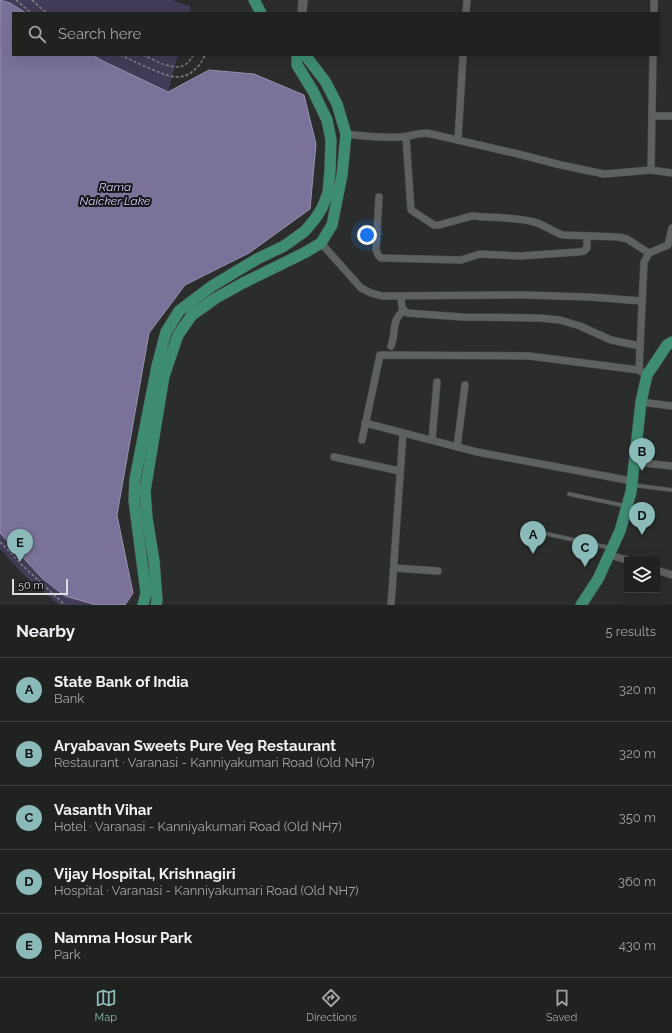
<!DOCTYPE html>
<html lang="en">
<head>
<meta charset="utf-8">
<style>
  :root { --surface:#202220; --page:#282a29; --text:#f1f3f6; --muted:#a2a4a5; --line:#3d3f3e; --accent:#8bbbb9 }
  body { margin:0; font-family:Raleway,sans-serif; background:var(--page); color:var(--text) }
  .controls { position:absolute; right:12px; bottom:12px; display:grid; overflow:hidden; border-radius:0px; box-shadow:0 4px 16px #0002 }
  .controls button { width:36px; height:36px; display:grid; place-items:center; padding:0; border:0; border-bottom:1px solid var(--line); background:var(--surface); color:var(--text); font:20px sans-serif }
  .scale { position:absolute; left:12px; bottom:10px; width:56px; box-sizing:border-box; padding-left:4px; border:2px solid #dbdddc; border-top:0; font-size:11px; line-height:14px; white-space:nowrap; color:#dbdddc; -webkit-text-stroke:3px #131514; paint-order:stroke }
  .you { position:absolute; left:367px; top:235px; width:14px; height:14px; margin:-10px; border:3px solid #fff; border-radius:50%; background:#1a73e8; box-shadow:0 0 0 6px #1a73e833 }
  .badge { display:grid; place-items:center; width:26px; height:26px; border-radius:50%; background:var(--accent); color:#111; font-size:13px; font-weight:700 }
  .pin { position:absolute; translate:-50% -33px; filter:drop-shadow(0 1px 2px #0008) }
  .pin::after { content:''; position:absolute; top:21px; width:14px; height:12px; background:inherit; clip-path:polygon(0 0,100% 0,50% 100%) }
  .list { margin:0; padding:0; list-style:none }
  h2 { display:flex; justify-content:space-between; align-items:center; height:52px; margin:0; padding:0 16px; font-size:17px }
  h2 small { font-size:13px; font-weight:400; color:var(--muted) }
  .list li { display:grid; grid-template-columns:26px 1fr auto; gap:12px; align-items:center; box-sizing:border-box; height:64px; padding:0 16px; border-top:1px solid var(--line) }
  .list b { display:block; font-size:15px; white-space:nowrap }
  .list p { margin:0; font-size:13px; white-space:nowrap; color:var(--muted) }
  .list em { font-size:13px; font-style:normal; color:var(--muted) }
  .icon { flex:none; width:22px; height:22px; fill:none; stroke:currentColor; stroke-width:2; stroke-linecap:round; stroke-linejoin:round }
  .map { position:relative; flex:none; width:672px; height:605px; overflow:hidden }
  .search { position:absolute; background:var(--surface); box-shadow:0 4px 16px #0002; left:12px; right:12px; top:12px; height:44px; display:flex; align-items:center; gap:10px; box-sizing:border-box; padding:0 14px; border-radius:0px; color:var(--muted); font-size:15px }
  .sheet { height:372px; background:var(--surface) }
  nav { display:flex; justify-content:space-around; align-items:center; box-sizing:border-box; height:56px; border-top:1px solid var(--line); background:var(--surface); font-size:11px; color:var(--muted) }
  nav a { display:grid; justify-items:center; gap:2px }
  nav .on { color:var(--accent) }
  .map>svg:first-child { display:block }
  .green { fill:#423c58 }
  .water { fill:#7b729a; stroke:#9892ae }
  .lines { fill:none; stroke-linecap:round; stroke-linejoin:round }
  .service-casing { stroke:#464948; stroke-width:4.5 }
  .minor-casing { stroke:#464948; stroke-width:8 }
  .tertiary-casing { stroke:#464948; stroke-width:10 }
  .primary-casing { stroke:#464948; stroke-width:12 }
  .path { stroke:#818482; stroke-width:1.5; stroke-dasharray:3 2; stroke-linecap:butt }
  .service { stroke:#5d615f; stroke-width:3.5 }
  .minor { stroke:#5d615f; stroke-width:7 }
  .tertiary { stroke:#5d615f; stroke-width:9 }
  .primary { stroke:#3e8d73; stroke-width:11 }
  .labels { text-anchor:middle; stroke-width:4; stroke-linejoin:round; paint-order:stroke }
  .water-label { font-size:12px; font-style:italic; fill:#d4c9fd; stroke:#131514 }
</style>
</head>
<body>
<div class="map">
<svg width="672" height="605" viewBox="0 0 672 605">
  <rect width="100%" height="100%" fill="#2a2d2b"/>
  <g class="green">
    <polygon points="2,0 172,0 191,7 190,13 26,13 10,3"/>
    <polygon points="93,55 178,55 168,92 101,60"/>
    <polygon points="0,533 43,579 65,596 93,604 93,605 59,605 24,575 0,549"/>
  </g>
  <polygon class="water" points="0,0 10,3 26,13 13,13 13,55 93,55 101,60 168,92 209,70 254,74 304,95 316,144 310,209 249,253 185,285 149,333 117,515 133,593 125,605 93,605 93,604 65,596 43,579 0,533"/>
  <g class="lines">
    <g class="service-casing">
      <g id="service">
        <polyline points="633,485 672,490"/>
        <polyline points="569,494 626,506"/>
        <polyline points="538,532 611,548"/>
      </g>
    </g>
    <g class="minor-casing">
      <g id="minor">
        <polyline points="466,13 467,0"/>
        <polyline points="654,13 654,0"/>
        <polyline points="653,55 651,170 672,173"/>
        <polyline points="652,116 672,116"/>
        <path d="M346 134C363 136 382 138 399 137 409 137 417 133 427 133L518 154 561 165 604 174 651 170"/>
        <path d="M406 137 411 210 434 225H439L472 216C492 218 514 217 534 222 545 225 553 232 563 235L619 237 627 239 649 253"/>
        <polyline points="458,140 463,55"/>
        <polyline points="379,197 376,250 378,255 381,258 461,260 480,254 520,256 578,252 584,251 587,248 587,236"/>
        <polyline points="321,243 361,288 371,293 382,296 525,295 589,297 642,301"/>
        <polyline points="401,297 402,308 407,313 462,317 539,318 560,320 580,326 611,340 640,346"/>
        <path d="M391 346C396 334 391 319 404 311"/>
        <polyline points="642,372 639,370 644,262 649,253 668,245 672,228"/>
        <polyline points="641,402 672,406"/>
        <polyline points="365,423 477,452 632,481"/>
        <polyline points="362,440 380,355 529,356 639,370"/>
        <polyline points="432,440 437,382"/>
        <polyline points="457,447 465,385"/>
        <polyline points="334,457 400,471"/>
        <polyline points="634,462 672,466"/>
        <polyline points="609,555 627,560"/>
        <polyline points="394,568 438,571"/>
        <polyline points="657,570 672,575"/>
        <polyline points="391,605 403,433"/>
      </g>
    </g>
    <g class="tertiary-casing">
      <polyline id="tertiary" points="302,13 303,0"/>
    </g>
    <g class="primary-casing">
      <g id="primary">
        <polyline points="254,0 261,13"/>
        <polyline points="143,605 146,593 134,500 135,479 157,366 166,332 179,311 212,286 257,259 284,246 305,231 315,219 322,208 328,193 330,171 331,140 327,120 313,91 297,65 297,55"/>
        <polyline points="156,605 157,600 154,561 147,518 145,491 164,376 178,335 192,315 216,298 243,283 306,252 321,243 332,225 342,175 346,134 337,104 325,81 305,55"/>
        <polyline points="581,605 598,579 620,531 631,492 641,402 647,375 667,345 672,342"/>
      </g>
    </g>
    <g class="path">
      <polyline points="16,0 31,13"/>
      <polyline points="32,0 43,10 48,13"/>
      <path d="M120 55C134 61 161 75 175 77 189 78 200 67 205 55"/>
      <path d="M143 55C159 62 183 78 193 55"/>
      <polyline points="0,542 23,566 65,605"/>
    </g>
    <use href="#service" class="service"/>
    <use href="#minor" class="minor"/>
    <use href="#tertiary" class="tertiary"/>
    <use href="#primary" class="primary"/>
  </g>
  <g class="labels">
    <g class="water-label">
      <text x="115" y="191">Rama<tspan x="115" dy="14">Naicker Lake</tspan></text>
    </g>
  </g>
</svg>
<div class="controls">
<button><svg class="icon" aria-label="layers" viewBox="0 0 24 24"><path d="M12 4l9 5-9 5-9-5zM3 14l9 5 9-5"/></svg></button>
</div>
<div class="scale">50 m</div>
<div class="you"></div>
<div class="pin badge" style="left:533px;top:554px">A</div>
<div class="pin badge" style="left:642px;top:471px">B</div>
<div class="pin badge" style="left:585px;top:567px">C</div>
<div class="pin badge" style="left:642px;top:535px">D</div>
<div class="pin badge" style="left:20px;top:562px">E</div>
<div class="search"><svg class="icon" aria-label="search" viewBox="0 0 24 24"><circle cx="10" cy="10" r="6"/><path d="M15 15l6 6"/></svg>Search here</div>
</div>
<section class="sheet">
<h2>Nearby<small>5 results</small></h2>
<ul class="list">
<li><span class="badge">A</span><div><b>State Bank of India</b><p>Bank</p></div><em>320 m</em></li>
<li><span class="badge">B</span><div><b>Aryabavan Sweets Pure Veg Restaurant</b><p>Restaurant · Varanasi - Kanniyakumari Road (Old NH7)</p></div><em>320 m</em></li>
<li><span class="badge">C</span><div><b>Vasanth Vihar</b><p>Hotel · Varanasi - Kanniyakumari Road (Old NH7)</p></div><em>350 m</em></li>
<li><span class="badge">D</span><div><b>Vijay Hospital, Krishnagiri</b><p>Hospital · Varanasi - Kanniyakumari Road (Old NH7)</p></div><em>360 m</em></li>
<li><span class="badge">E</span><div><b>Namma Hosur Park</b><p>Park</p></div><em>430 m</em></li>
</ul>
</section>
<nav>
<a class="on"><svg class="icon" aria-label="map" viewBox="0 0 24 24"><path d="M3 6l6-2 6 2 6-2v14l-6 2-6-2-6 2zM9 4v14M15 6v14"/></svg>Map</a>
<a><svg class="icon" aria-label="directions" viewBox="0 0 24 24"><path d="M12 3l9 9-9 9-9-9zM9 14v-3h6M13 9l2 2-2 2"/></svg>Directions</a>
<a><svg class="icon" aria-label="saved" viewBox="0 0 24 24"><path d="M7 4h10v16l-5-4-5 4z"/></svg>Saved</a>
</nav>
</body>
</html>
